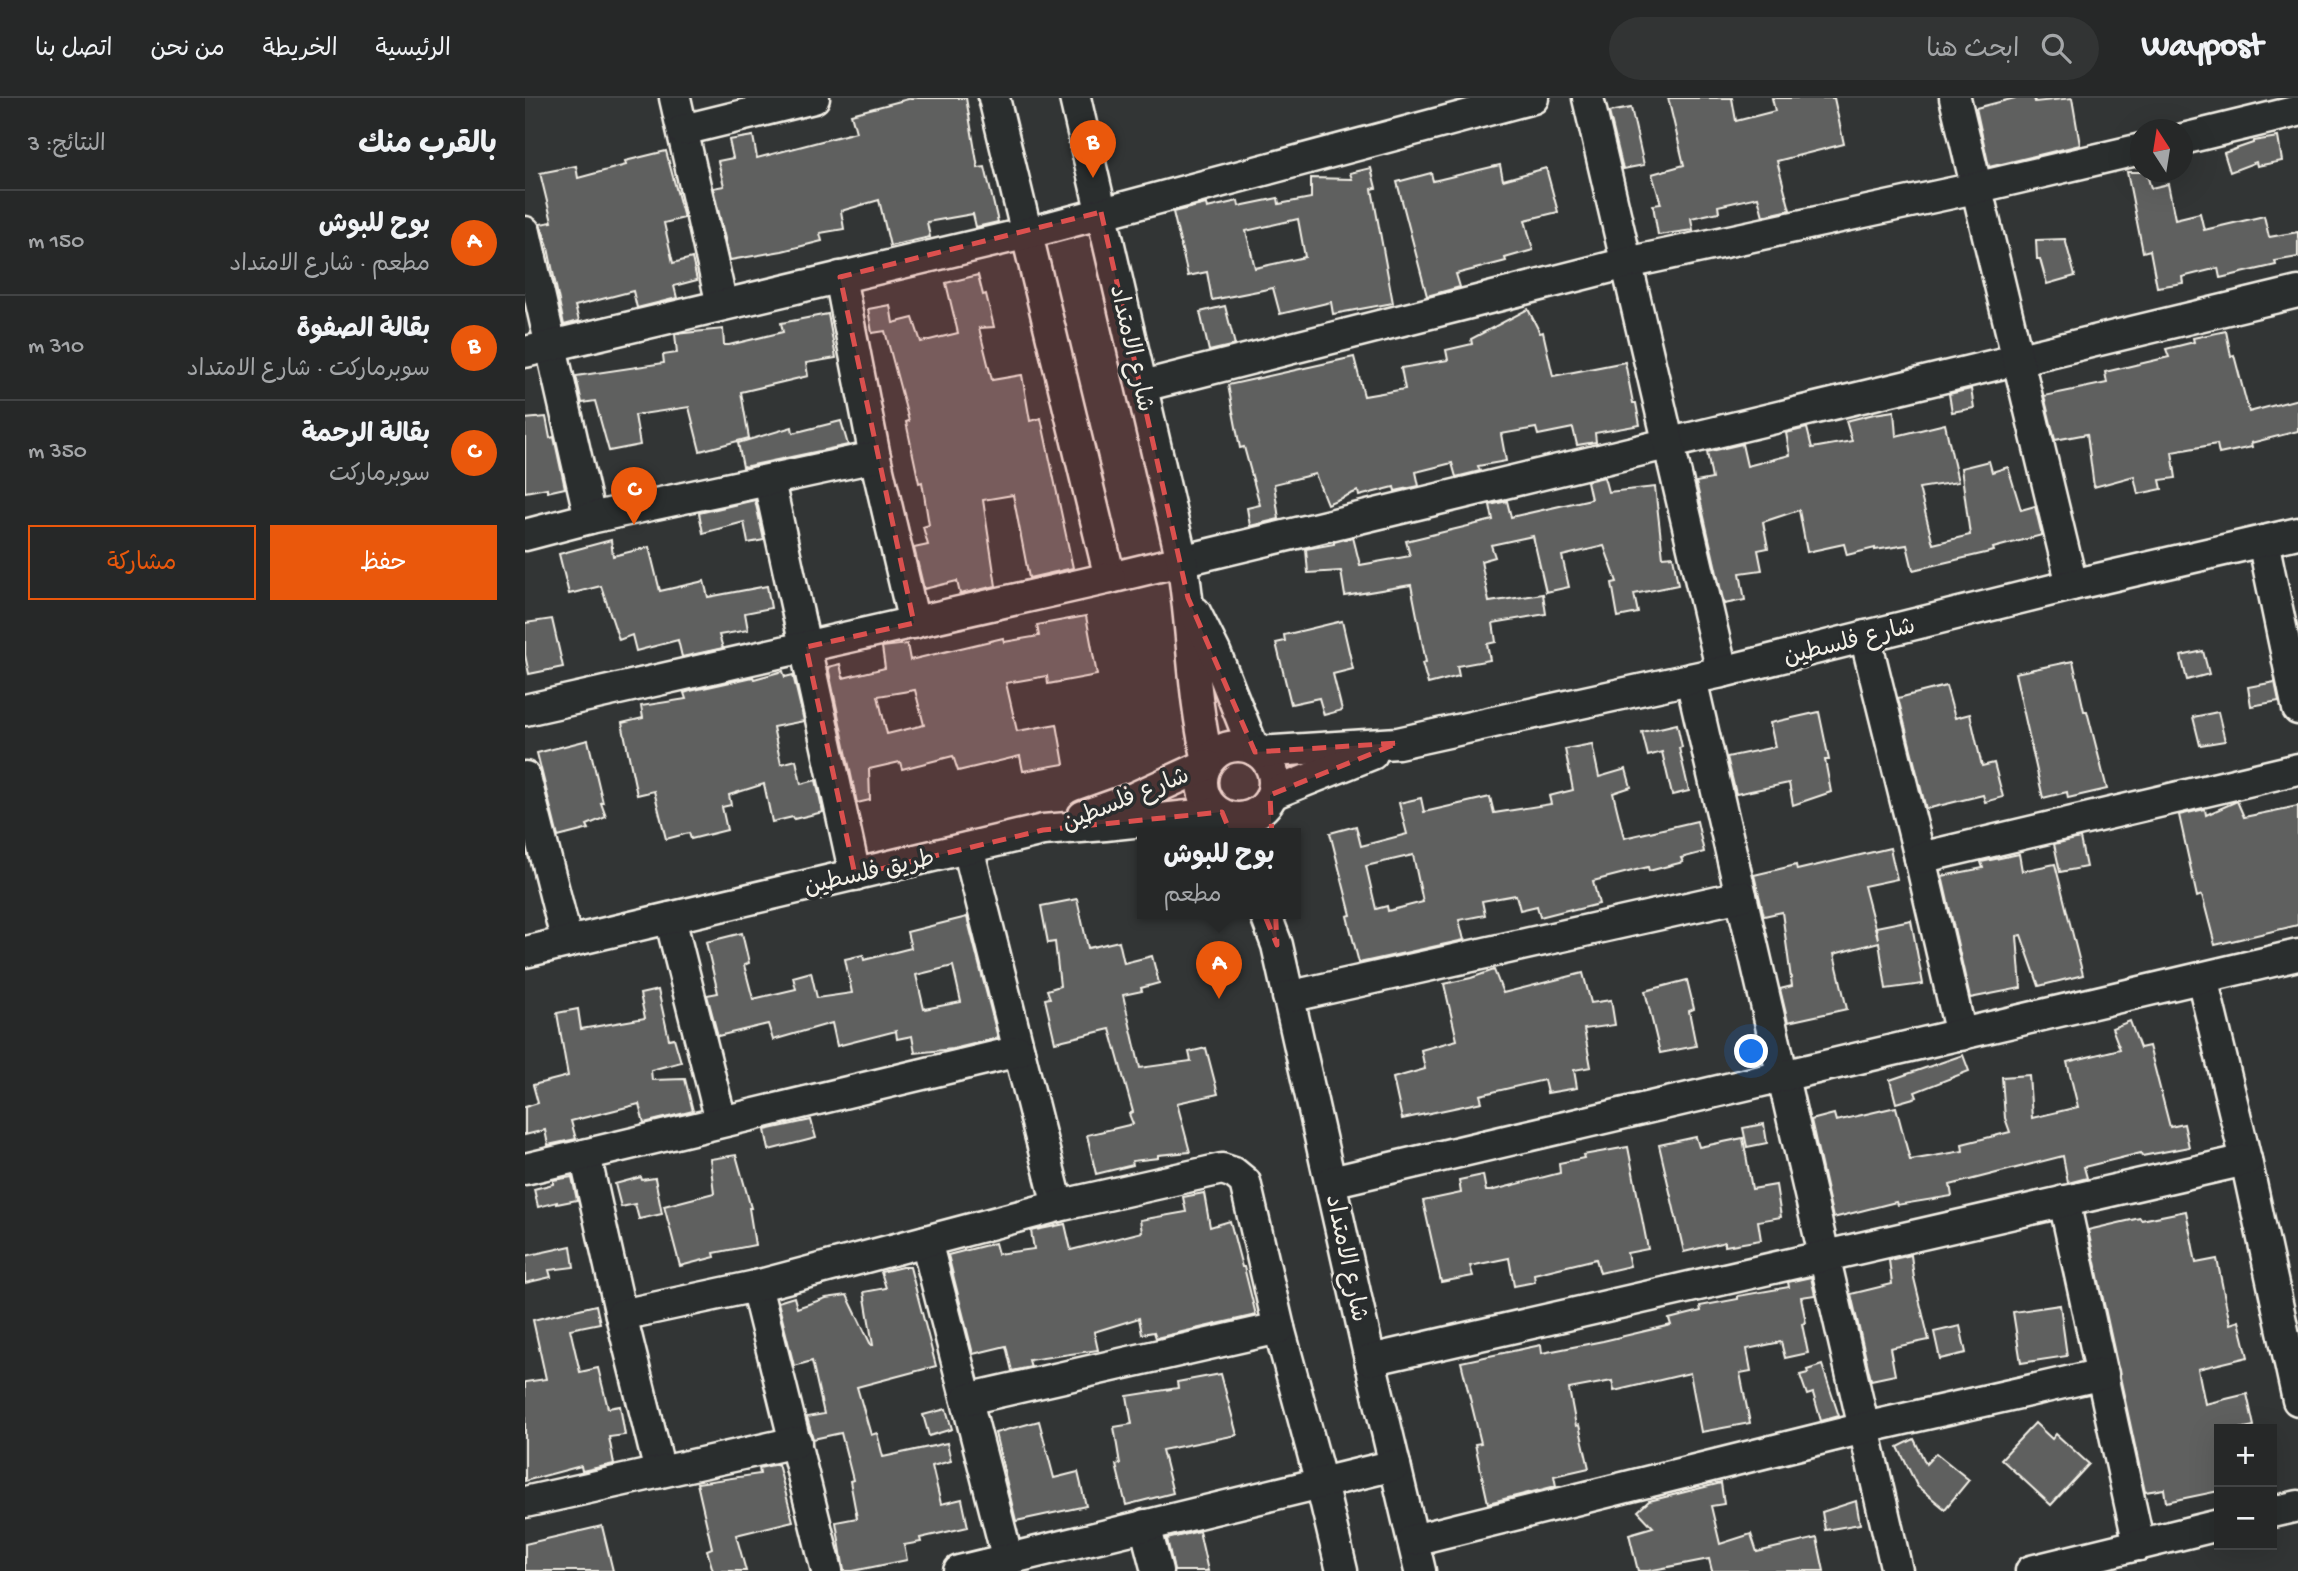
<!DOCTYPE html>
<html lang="ar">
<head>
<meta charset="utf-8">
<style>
  :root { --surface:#262828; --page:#323434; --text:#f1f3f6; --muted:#a4a6a8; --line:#424445; --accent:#ea580c }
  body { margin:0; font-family:"Gochi Hand","Playpen Sans Arabic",sans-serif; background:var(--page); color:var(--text); direction:rtl }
  .controls { position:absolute; right:21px; bottom:21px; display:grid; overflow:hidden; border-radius:0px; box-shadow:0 7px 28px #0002 }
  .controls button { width:63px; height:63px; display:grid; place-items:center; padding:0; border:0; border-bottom:2px solid var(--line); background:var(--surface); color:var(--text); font:35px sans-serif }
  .compass { position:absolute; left:1605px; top:21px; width:63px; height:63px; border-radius:50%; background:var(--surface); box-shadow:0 7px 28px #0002; rotate:348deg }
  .you { position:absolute; left:1227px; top:954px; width:24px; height:24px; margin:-18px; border:5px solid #fff; border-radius:50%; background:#1a73e8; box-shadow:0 0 0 10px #1a73e833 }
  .badge { display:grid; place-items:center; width:46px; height:46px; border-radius:50%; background:var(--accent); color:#fff; font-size:23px; font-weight:700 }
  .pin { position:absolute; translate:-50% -58px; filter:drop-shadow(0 2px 4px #0008) }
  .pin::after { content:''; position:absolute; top:37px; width:24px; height:21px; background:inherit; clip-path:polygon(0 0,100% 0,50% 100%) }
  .popup { position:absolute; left:612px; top:730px; width:164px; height:91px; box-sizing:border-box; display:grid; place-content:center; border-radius:0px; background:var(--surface); filter:drop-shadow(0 2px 5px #0005); font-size:23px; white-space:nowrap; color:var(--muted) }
  .popup b { font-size:26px; color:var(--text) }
  .popup::after { content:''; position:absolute; left:50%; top:100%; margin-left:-14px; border:14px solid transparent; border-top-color:var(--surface) }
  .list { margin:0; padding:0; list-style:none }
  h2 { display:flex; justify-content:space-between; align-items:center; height:91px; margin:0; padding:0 28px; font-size:30px }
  h2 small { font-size:23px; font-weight:400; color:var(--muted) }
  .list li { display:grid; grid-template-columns:46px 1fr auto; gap:21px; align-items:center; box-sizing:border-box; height:105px; padding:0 28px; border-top:2px solid var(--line) }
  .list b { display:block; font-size:26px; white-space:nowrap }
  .list p { margin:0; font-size:23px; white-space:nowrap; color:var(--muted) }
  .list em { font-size:23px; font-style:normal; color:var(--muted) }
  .actions { display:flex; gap:14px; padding:21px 28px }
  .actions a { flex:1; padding:16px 0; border:2px solid var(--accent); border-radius:0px; text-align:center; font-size:24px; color:var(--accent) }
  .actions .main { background:var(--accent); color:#fff }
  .icon { flex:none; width:38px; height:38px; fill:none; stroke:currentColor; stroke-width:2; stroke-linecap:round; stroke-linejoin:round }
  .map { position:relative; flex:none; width:1773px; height:1473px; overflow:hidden; direction:ltr }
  header { display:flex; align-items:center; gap:42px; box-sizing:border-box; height:98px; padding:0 35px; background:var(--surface); border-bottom:2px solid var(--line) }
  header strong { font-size:33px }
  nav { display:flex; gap:38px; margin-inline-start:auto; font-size:24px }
  .search { width:490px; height:63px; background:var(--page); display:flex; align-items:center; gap:18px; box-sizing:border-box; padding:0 24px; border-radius:38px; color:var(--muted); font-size:26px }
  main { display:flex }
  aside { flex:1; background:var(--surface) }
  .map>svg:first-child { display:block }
  .building { fill:#5f605f; stroke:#f4f1e8; stroke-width:2; fill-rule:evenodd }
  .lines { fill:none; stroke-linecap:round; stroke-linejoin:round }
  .minor-casing { stroke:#f4f1e8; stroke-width:35 }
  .minor { stroke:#2a2d2e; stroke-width:30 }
  .marked { fill:#dc504e; fill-opacity:0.2; stroke:#dc504e; stroke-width:5; stroke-dasharray:14 9; stroke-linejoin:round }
  .labels { text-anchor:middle; stroke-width:7; stroke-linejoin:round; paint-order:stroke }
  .street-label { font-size:24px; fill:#f4f1e8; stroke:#2a2d2e }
</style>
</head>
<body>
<header>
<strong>Waypost</strong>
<div class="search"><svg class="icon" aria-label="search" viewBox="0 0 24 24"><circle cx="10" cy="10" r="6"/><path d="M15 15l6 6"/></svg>ابحث هنا</div>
<nav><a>الرئيسية</a><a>الخريطة</a><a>من نحن</a><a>اتصل بنا</a></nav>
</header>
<main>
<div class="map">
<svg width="1773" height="1473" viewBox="0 0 1773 1473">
  <rect width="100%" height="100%" fill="#323535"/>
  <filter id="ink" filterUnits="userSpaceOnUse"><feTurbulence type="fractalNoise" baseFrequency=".0143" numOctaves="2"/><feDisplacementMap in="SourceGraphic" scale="14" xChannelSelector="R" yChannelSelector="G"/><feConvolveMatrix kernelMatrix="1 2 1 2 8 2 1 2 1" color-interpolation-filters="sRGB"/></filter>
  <g filter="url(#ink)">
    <g class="building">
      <polygon points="387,0 441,0 453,70 460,69 473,124 451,129 448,116 402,124 405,139 365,148 354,102 316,113 319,131 295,135 297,143 257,153 205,162 188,90 199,88 193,63 208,60 204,42 228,38 232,60 331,34 326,16"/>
      <polygon points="1143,0 1207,0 1211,23 1250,13 1247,0 1309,0 1319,46 1252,63 1265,112 1238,118 1233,99 1193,108 1194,114 1166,120 1168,132 1133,137 1128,107 1136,106 1127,76 1159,67"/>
      <polygon points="1490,0 1509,0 1510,4 1547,0 1555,47 1464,69 1451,10"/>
      <polygon points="1106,10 1119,67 1098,71 1084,14"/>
      <polygon points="1753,39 1757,63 1732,68 1731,64 1705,74 1699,55 1728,45 1728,43"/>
      <polygon points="141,53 159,120 139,125 148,165 167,160 172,182 149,188 152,200 112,210 108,193 50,208 54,223 39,227 22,145 15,126 27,124 15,75 51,68 53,80 101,67 100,63"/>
      <polygon points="975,67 978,82 1021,70 1033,114 1000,122 1008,152 980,160 981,163 931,176 935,189 902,198 872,84 906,75 908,83"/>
      <path d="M846 70 851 90 847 91 868 205 808 216 806 204 755 216 748 190 687 202 682 174 663 178 648 114 681 106 682 110 713 103 714 108 753 100 754 106 786 100V80L827 81 825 75ZM773 121 780 159 730 170 721 133Z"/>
      <polygon points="1602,74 1621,74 1626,90 1643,86 1650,121 1675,115 1679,132 1739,118 1744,139 1773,134 1773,159 1750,163 1751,167 1695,180 1693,170 1657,179 1658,185 1632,189 1625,152 1618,154"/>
      <polygon points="1540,141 1550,178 1522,186 1515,161 1512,161 1511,142"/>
      <polygon points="453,177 458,197 461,196 469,229 454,230 467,282 497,277 505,323 516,320 548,470 504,480 488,397 458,402 471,488 435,496 432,483 399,491 389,450 403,447 398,429 404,427 397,384 394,385 381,324 384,323 360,233 347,235 343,211 365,207 368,225 388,220 396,244 433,235 421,185"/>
      <polygon points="700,208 710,247 684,253 675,214"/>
      <polygon points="1003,211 1015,235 1018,234 1028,278 1100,264 1108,305 1111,305 1115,327 1070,335 1071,344 1052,347 1048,330 1013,337 1011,330 976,336 981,363 953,368 955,373 931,379 927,365 891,374 894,388 870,393 869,389 834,398 833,393 802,406 790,376 749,386 754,421 725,428 722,410 735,407 719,349 715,350 703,287 829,259 839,298 880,291 876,270 923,262 921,252 947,246 946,241"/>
      <polygon points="303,216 311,260 281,265 283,278 216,294 224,340 175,353 164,309 110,317 115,347 84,353 70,303 57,305 51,278 139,265 138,257 152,255 150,236 198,231 199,247 204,247 258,234 256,225"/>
      <polygon points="1701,233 1706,258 1709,257 1724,314 1773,301 1773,333 1726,345 1727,349 1694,356 1692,346 1647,354 1651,380 1635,382 1637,391 1613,396 1609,378 1569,389 1562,336 1530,342 1519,298 1582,285 1580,274 1644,259 1641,251 1669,244 1668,240"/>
      <polygon points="1446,291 1449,310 1427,314 1424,296"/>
      <polygon points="1369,313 1371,338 1420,326 1433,384 1394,390 1408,446 1445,437 1436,370 1464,363 1467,374 1483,369 1496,412 1510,408 1517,437 1468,450 1469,453 1388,472 1382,447 1350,452 1350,450 1322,457 1319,446 1282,454 1274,412 1238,424 1243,450 1233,452 1237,472 1215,475 1220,502 1199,506 1171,384 1187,381 1182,354 1217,346 1222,368 1265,357 1261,335 1282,330 1287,350 1327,343 1321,323 1349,316"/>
      <polygon points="21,319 25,340 29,339 40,390 22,394 22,390 0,394 0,321"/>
      <polygon points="316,323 323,347 218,369 213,345 267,329 268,335"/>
      <polygon points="1079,379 1083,394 1130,389 1138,459 1148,458 1153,487 1109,496 1113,515 1093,519 1087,485 1092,484 1079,448 1037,458 1044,489 1021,494 1008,438 966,447 970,459 956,463 964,504 1018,496 1021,516 968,525 971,544 962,546 965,562 932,568 934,578 903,586 897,565 901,564 886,487 820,498 816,473 783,475 781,451 809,446 809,444 828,439 835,467 885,458 881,443 968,422 965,407 982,403 986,419 1066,401 1062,383"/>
      <polygon points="230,402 239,442 223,445 219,424 178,435 174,415"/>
      <polygon points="86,442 88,458 124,449 135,493 179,483 183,499 242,488 246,510 220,515 223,532 194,537 198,550 157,559 153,542 111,553 107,537 94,542 76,488 44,496 34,456"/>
      <path d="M561 518 572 577 523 586 522 578 481 585 492 633 532 626 539 666 498 673 495 658 433 673 428 658 377 671 375 664 344 671 345 702 332 705 303 569 315 566 318 580 360 570 357 549 382 546 385 562 478 540 479 544 514 538 512 527ZM390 592 399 627 362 636 353 598Z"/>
      <polygon points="27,521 38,569 4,576 0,557 0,525"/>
      <polygon points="817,523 828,571 808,576 817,612 799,617 794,600 766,606 751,545 760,543 759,537"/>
      <polygon points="1678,553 1684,576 1662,582 1656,558"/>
      <polygon points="1548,563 1559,613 1562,613 1582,691 1543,700 1542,694 1518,700 1490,575"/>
      <polygon points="258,573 260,579 268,577 279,623 248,629 256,666 271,662 276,686 291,682 298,714 269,721 268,719 247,724 239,686 204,697 206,707 197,709 202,732 166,741 164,735 141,741 129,693 112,697 97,625 118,620 116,608 161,601 159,595 165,593 228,579 229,581"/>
      <polygon points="1750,584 1754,603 1726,608 1723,589"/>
      <polygon points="1421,588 1430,620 1445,616 1457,668 1469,665 1478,699 1460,704 1458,697 1401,711 1373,600"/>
      <polygon points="1294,614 1304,662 1300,662 1306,694 1268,707 1264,685 1211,696 1202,659 1250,649 1245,625"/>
      <polygon points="1693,614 1700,643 1675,647 1668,619"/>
      <polygon points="1152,626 1157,649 1154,650 1164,693 1147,697 1137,654 1123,658 1117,634"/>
      <polygon points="63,642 78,705 76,705 81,719 62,727 64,731 33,739 12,655"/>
      <path d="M1067 646 1074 679 1101 671 1106 689 1088 695 1099 740 1172 723 1179 754 1156 760 1158 764 1124 773 1123 769 1068 783 1074 806 1046 813V811L1015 819 1012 808 995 812 991 797 957 803 960 817 934 822 939 842 834 865 822 818 826 817 805 735 831 728 836 748 882 736 874 705 896 700 899 714 965 699 969 715 1026 706 1024 698 1048 692 1040 651ZM888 757 898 804 863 813 862 808 851 811 841 768Z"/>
      <polygon points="1712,703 1719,719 1773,708 1773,827 1690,847 1677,797 1672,799 1654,717 1680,711 1681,717"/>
      <polygon points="1555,740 1561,769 1535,774 1529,746"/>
      <polygon points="1365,750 1372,781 1339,788 1353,841 1351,829 1386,822 1398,886 1361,891 1354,844 1309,856 1322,911 1263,924 1255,891 1267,888 1257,814 1239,818 1229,777 1271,767 1272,772"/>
      <polygon points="1494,756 1497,773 1530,766 1558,877 1514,888 1496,837 1492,838 1496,890 1445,900 1417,778 1458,770 1456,764"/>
      <polygon points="552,801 563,850 594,843 599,865 627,858 634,885 616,890 617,893 598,897 615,970 666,963 664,954 681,950 693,996 652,1005 665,1054 633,1057 633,1060 607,1063 608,1067 571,1076 562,1037 608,1026 604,1016 608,1014 585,931 530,944 520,901 525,900 522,892 535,888 530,844 523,845 516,808"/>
      <path d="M442 819 473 940 428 951 390 955 387 938 372 941 371 933 312 948 307 925 248 942 243 926 193 938 182 897 193 895 181 844 217 835 224 865 219 867 228 901 271 891 268 879 286 874 292 900 327 895 320 861 338 857 339 862 386 850 382 834ZM428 868 436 904 399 911 391 877Z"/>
      <polygon points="969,872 978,895 1058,875 1066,905 1086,902 1090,927 1059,931 1066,969 1049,972 1052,990 1022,995 1019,982 955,997 957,1004 877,1021 868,980 900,971 896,952 932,942 919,886 946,880"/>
      <polygon points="1162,882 1169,911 1164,913 1171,948 1135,955 1120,893"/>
      <polygon points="133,892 144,941 149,940 156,964 126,972 127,982 160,981 168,1013 119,1025 114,1006 46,1023 51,1041 23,1047 20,1032 0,1037 0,1009 13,1005 8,987 43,978 32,915 53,911 56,931 120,920 115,896"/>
      <polygon points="1605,923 1615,950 1624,948 1645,1029 1659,1026 1664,1049 1617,1058 1616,1055 1559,1069 1562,1080 1543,1085 1538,1058 1425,1087 1427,1098 1372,1107 1371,1104 1308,1120 1286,1022 1309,1016 1311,1023 1371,1009 1385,1062 1438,1053 1437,1046 1485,1034 1480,1020 1477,979 1504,977 1507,1020 1553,1009 1542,964 1595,951 1587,930"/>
      <polygon points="1438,957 1444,973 1390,994 1392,999 1371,1005 1365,982"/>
      <polygon points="286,1022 291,1040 244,1052 240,1032"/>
      <polygon points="1239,1026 1242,1045 1222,1049 1218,1030"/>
      <polygon points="1171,1039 1174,1049 1218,1040 1227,1091 1251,1087 1256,1119 1233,1123 1236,1142 1200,1148 1200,1144 1159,1154 1134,1047"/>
      <polygon points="1103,1049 1123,1151 1102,1155 1105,1168 1075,1175 1071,1161 1009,1176 1010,1184 989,1188 984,1160 945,1168 948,1178 916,1184 898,1103 936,1095 934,1082 958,1077 961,1093 965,1093 1035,1075 1034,1065 1059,1060 1058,1057"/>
      <polygon points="211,1057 226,1110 224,1110 230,1147 189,1155 190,1159 155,1168 139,1108 189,1095 185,1061"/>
      <polygon points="47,1079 52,1102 32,1106 32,1104 13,1109 9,1091 28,1086 28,1082"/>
      <polygon points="116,1079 117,1082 130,1080 137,1116 114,1121 110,1106 96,1109 90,1086"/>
      <polygon points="679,1095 685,1129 705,1123 717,1169 719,1169 731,1217 631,1240 629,1234 617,1236 614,1220 569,1234 573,1252 504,1262 506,1269 487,1273 481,1248 448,1256 423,1157 470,1145 473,1156 509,1151 506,1133 540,1126 546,1152 617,1134 615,1122 661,1114 658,1099"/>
      <polygon points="1661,1113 1671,1165 1692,1161 1705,1226 1714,1223 1723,1259 1673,1271 1680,1306 1722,1296 1729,1328 1714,1331 1694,1331 1694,1393 1641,1404 1639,1391 1620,1394 1563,1132 1615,1120 1616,1122"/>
      <polygon points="46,1148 49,1169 24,1172 26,1179 0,1185 0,1158"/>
      <polygon points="1386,1157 1389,1180 1404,1242 1365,1250 1370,1277 1346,1282 1326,1196 1367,1186 1364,1162"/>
      <polygon points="377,1169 385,1169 411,1268 332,1289 346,1337 352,1335 358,1359 422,1345 426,1363 407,1368 416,1406 437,1401 443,1429 395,1440 396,1444 379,1447 382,1462 328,1473 319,1473 311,1424 332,1420 325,1383 328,1382 316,1335 288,1341 282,1319 299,1316 287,1263 269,1268 253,1204 269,1199 272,1210 301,1200 322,1197 346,1247 348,1247 339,1194 361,1190 356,1174"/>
      <polygon points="1286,1179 1290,1197 1276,1199 1281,1225 1277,1226 1283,1255 1260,1260 1256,1244 1222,1251 1226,1273 1215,1275 1225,1325 1176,1334 1165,1275 1089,1293 1087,1283 1044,1291 1051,1328 1054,1327 1064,1370 1029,1378 1031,1388 963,1405 950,1346 956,1345 936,1264 1016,1247 1017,1255 1078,1243 1146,1227 1144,1221 1176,1213 1175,1208 1213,1201 1213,1198 1264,1189 1263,1184"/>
      <polygon points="71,1207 75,1225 45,1231 55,1274 73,1270 83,1310 95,1308 100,1337 84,1339 89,1366 57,1373 56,1368 0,1383 0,1284 21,1281 8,1222"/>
      <polygon points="1535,1207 1542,1258 1496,1265 1488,1214"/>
      <polygon points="1435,1228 1441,1255 1415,1261 1409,1234"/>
      <polygon points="1297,1267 1314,1318 1296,1323 1288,1295 1282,1297 1275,1277 1283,1275 1282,1272"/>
      <polygon points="696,1276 712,1337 637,1352 648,1395 601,1407 591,1367 595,1366 589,1329 607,1326 602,1298 653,1290 652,1284"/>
      <polygon points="421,1311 427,1331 404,1338 398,1317"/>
      <polygon points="514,1323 529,1380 553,1374 561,1408 491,1423 470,1335"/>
      <polygon points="1510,1325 1527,1341 1531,1336 1564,1366 1526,1407 1476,1361"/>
      <polygon points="1389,1341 1401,1366 1411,1355 1444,1382 1420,1411 1392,1388 1373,1349"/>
      <polygon points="253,1366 268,1423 211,1437 221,1473 188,1473 182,1452 187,1450 172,1385 235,1376 234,1370"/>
      <polygon points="1196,1385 1199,1406 1186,1408 1195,1446 1226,1436 1232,1454 1292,1440 1299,1473 1187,1473 1184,1461 1123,1473 1113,1473 1104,1436 1128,1429 1113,1413 1124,1403"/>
      <polygon points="1331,1403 1335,1426 1300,1432 1297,1414"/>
      <polygon points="77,1428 88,1473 0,1473 0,1446"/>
      <polygon points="674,1433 683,1473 649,1473 642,1441"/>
    </g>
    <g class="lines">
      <g class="minor-casing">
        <g id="minor">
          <polyline points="150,0 197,207"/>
          <polyline points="469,0 585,480 1773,194"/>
          <path d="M550 0 657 463C668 529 667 597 683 662"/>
          <polyline points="1063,0 1197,574"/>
          <polyline points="1430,0 1547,487"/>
          <polyline points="158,32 289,0"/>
          <polyline points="1658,41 1773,13"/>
          <polyline points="0,134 65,420"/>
          <polyline points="315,179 350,359 389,525"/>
          <polyline points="0,254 503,135 1008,0"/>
          <polyline points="618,288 1102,165 1450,90 1616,51"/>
          <polyline points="244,383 330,777"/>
          <polyline points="0,437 65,420 350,359"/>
          <polyline points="1738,443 1773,611"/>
          <polyline points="670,514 690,554 729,652"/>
          <polyline points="1340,538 1395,760 1436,937"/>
          <polyline points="1166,581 1372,1473"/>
          <polyline points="0,612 585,480"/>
          <circle cx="713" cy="684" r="36"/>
          <polyline points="733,654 873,645 1197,574 1547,487 1773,435"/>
          <polyline points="0,679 42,844"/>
          <polyline points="747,696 847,656"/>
          <polyline points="558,718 611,699 681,667"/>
          <polyline points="443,750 533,1108"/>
          <polyline points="1395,760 1773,671"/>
          <polyline points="740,815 752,847 845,1262 895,1473"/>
          <polyline points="145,820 196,1023"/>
          <polyline points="0,854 518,732 580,727 692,715"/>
          <polyline points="1677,880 1721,1062 1773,1302"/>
          <polyline points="763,899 1216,798"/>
          <polyline points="60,1057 96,1217 135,1374"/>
          <polyline points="0,1071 494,953"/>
          <polyline points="806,1084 1773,857"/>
          <polyline points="1539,1103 1614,1447"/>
          <polyline points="401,1143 483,1462"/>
          <polyline points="231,1188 302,1473"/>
          <polyline points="96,1217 231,1188 533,1108 697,1071 709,1075 720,1084 754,1230 796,1385 817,1473"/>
          <polyline points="845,1262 1721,1062"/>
          <polyline points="442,1301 754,1230"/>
          <polyline points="0,1404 271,1344"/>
          <polyline points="1747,1414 1773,1408"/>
          <polyline points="620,1427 632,1473"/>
          <polyline points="888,1442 1339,1330 1578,1276"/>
          <polyline points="434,1473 870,1367"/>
          <polyline points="1506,1473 1694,1427"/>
        </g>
      </g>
      <use href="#minor" class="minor"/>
    </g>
  </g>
  <path class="marked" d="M576 114 663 500 730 654 873 645 745 697 752 847 697 714 518 732 330 777 281 549 389 525 315 179Z"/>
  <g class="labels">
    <g class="street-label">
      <text transform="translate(608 250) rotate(77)" y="8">شارع الامتداد</text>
      <text transform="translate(1324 542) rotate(-14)" y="8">شارع فلسطين</text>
      <text transform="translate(600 700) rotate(-22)" y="8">شارع فلسطين</text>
      <text transform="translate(344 773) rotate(-13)" y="8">طريق فلسطين</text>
      <text transform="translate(823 1160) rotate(78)" y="8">شارع الامتداد</text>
    </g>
  </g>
</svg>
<div class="controls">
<button>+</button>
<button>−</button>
</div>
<svg class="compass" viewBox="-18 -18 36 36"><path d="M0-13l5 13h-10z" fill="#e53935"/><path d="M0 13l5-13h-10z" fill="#a4a6a8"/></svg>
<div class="you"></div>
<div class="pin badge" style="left:694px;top:901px">A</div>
<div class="popup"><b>بوح للبوش</b>مطعم</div>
<div class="pin badge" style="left:568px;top:80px">B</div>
<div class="pin badge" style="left:109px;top:427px">C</div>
</div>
<aside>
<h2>بالقرب منك<small>النتائج: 3</small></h2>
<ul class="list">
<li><span class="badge">A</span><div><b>بوح للبوش</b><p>مطعم · شارع الامتداد</p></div><em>150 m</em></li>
<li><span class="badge">B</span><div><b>بقالة الصفوة</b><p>سوبرماركت · شارع الامتداد</p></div><em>310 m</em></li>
<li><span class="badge">C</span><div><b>بقالة الرحمة</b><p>سوبرماركت</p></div><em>350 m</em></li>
</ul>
<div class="actions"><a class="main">حفظ</a><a>مشاركة</a></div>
</aside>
</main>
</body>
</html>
